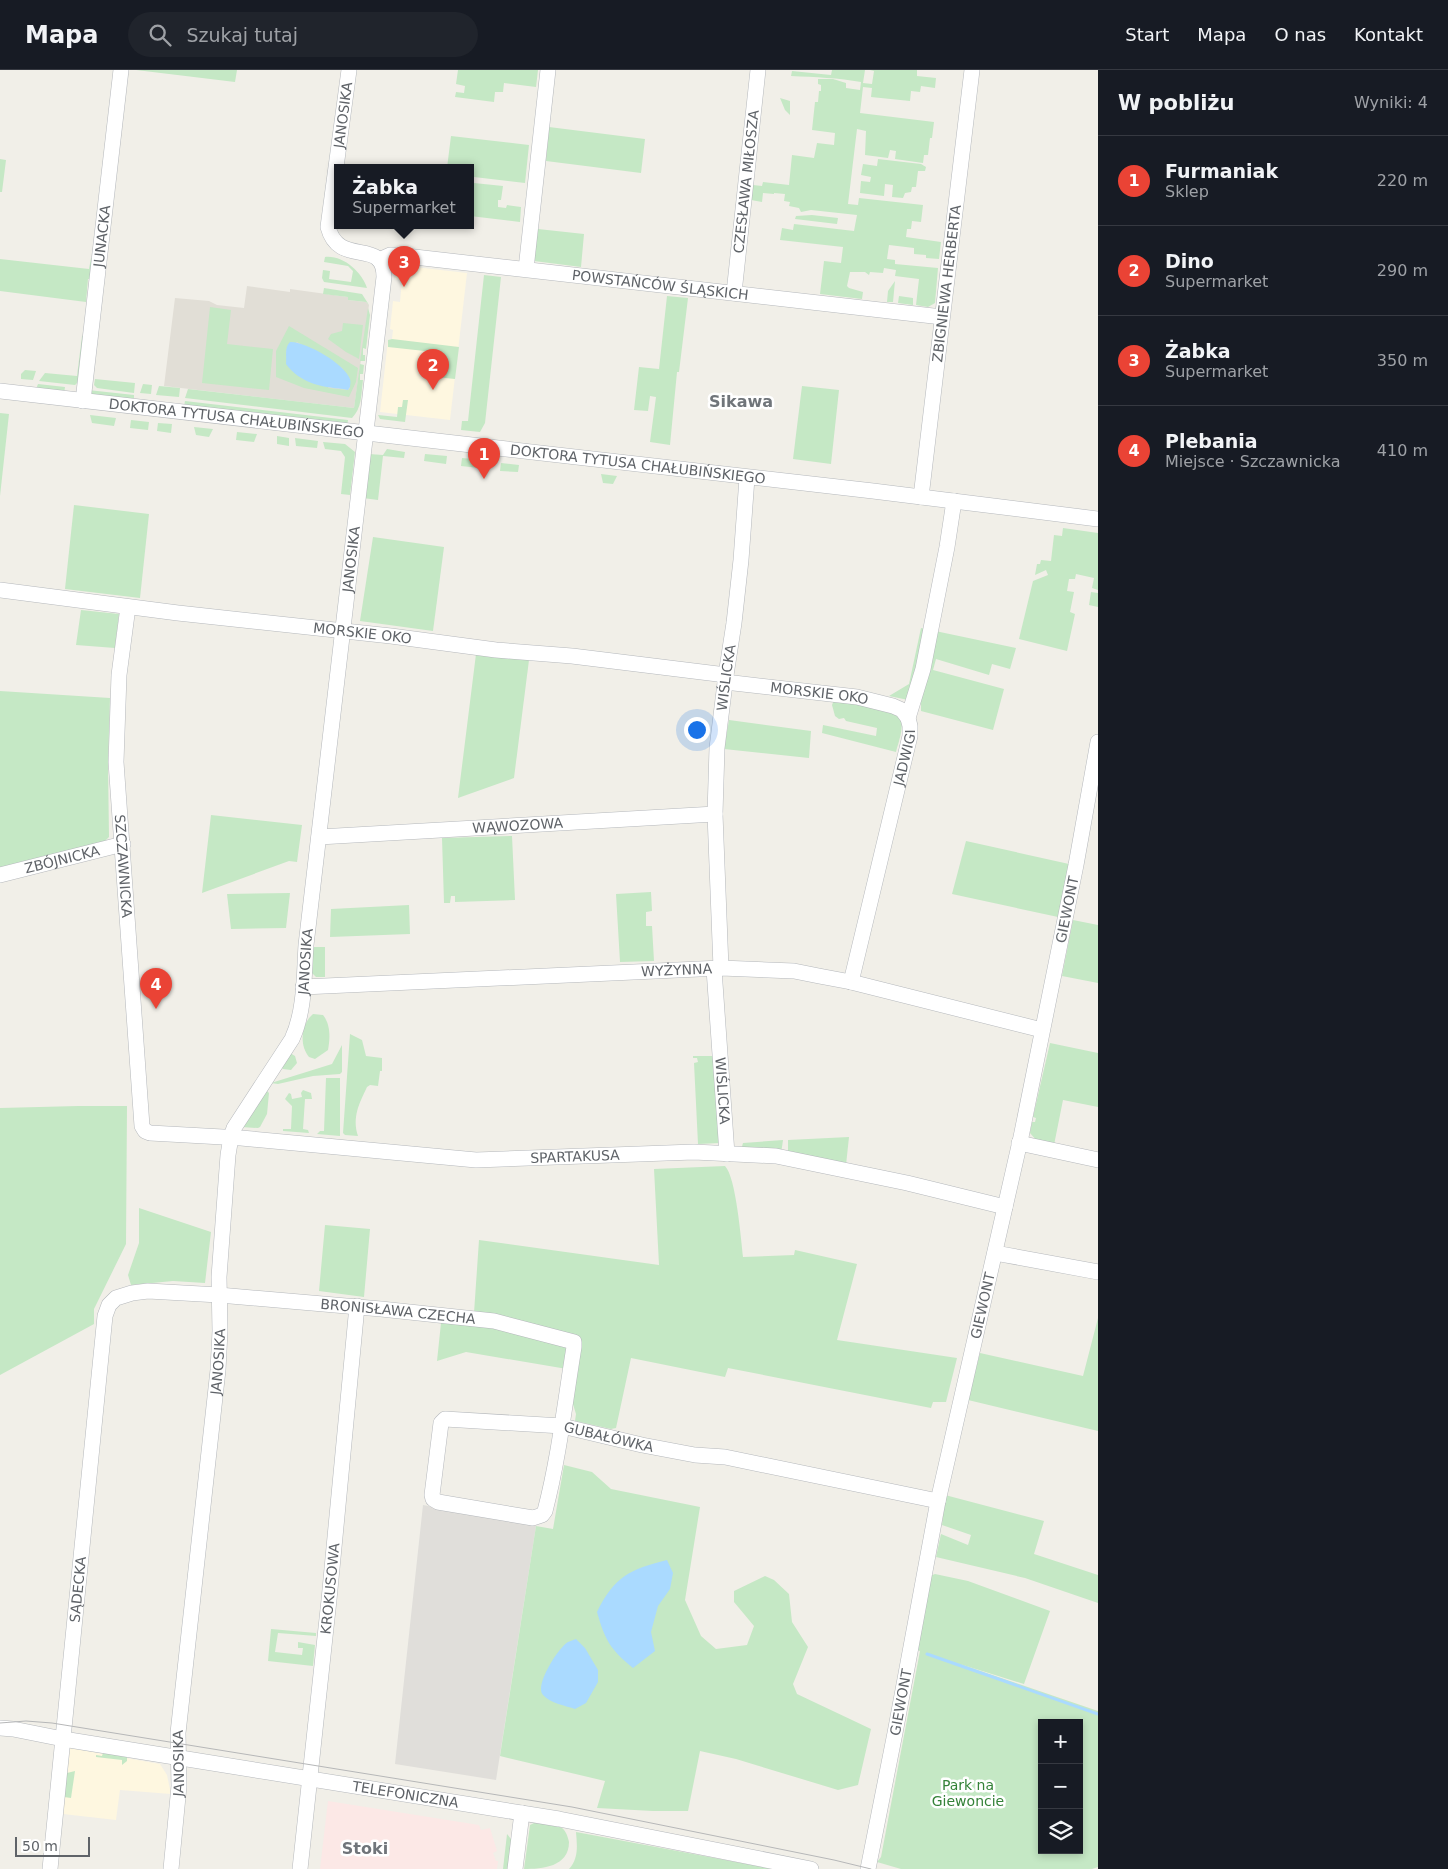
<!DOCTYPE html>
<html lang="pl">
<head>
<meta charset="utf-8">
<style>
  :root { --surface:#171b24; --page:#20242c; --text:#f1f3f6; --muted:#9ea1a6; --line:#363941; --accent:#ea4335 }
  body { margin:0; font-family:"DejaVu Sans",sans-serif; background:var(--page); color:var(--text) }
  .controls { position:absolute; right:15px; bottom:15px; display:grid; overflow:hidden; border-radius:0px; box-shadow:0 2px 8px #0003 }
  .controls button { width:45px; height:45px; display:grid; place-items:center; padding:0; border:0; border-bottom:1px solid var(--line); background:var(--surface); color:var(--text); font:25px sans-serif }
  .scale { position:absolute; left:15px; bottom:12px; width:75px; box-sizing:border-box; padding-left:5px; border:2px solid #5f6368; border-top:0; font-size:14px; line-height:18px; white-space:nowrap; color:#5f6368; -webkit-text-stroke:4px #fff; paint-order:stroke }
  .you { position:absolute; left:696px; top:659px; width:18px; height:18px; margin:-12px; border:4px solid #fff; border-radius:50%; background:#1a73e8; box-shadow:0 0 0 8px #1a73e833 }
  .badge { display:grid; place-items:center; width:32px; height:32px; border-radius:50%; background:var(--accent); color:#fff; font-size:16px; font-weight:700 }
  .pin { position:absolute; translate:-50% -41px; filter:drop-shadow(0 1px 2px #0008) }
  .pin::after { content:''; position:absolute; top:26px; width:18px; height:15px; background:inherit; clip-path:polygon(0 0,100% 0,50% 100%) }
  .popup { position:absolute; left:334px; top:94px; width:140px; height:65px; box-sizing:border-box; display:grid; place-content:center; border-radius:0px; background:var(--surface); filter:drop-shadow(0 1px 4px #0005); font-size:16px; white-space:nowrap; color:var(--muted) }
  .popup b { font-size:19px; color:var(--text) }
  .popup::after { content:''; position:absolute; left:50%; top:100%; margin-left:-10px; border:10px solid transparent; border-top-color:var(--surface) }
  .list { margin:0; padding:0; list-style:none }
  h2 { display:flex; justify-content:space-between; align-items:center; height:65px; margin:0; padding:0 20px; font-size:21px }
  h2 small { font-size:16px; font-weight:400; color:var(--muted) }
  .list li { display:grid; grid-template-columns:32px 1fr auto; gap:15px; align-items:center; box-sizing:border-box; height:90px; padding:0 20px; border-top:1px solid var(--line) }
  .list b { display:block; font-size:19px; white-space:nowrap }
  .list p { margin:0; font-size:16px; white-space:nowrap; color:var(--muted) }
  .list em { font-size:16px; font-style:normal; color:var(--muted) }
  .icon { flex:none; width:28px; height:28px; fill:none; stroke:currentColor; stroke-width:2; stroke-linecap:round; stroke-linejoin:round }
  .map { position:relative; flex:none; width:1098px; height:1799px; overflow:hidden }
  header { display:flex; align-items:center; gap:30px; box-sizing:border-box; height:70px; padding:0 25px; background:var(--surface); border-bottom:1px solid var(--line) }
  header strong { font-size:24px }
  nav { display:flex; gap:28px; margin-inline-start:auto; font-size:18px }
  .search { width:350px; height:45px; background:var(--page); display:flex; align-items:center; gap:12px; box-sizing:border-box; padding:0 18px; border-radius:28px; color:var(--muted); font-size:19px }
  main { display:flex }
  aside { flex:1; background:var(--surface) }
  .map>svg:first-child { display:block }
  .commercial { fill:#fef7e0 }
  .industrial { fill:#e0deda }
  .education { fill:#e1ded6 }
  .medical { fill:#fce8e6 }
  .green { fill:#c5e8c5; fill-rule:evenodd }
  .water { fill:#aadaff }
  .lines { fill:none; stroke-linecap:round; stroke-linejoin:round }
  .stream { stroke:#aadaff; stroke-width:3 }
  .minor-casing { stroke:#b5b8bc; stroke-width:16 }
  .minor { stroke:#fff; stroke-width:15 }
  .tram { stroke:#b6b7b8; stroke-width:1 }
  .labels { text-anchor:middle; stroke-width:5; stroke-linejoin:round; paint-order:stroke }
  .street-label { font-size:14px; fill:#5f6368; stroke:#fff }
  .park-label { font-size:14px; fill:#348238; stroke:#fff }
  .quarter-label { font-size:16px; font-weight:bold; fill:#70757a; stroke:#fff }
</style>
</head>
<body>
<header>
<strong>Mapa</strong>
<div class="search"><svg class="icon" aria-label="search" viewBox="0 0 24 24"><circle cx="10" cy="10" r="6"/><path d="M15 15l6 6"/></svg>Szukaj tutaj</div>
<nav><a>Start</a><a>Mapa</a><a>O nas</a><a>Kontakt</a></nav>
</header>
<main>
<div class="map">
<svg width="1098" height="1799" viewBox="0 0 1098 1799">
  <rect width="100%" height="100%" fill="#f1efe8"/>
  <g class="commercial">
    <polygon points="397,195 467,203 450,350 380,342 388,270 392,269 393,260 390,259 393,231 400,232 402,210 395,209"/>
    <polygon points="70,1678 160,1694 167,1705 171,1724 120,1720 116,1750 63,1744"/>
  </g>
  <polygon class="industrial" points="423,1435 536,1456 496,1710 395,1694"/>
  <polygon class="education" points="247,216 290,222 290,219 348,227 348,230 366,232 369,235 354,338 164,316 175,228 209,231 217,235 244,238"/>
  <polygon class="medical" points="328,1731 479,1755 481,1760 490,1758 497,1781 493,1783 496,1791 498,1791 497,1799 320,1799"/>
  <g class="green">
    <polygon points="136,0 237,0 235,12"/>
    <polygon points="458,0 538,0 536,17 504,13 503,22 495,22 494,32 455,27 456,22 464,23 465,16 456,14"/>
    <path d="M832 0H865L863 13 872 14 874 1 870 0H917V6L936 8 935 18 921 16 920 22 911 21 910 31 871 27 872 18 863 17 860 43 934 52 932 68H930L928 85H924L923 93 895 89 896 81 890 80 888 88 865 85 866 61 857 59 848 134 858 135 859 128 923 135 921 152 912 151 911 159H907L906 167 941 172 939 189 926 188V185L914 184V178L889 175 887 189 895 190V194L938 198 935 233 928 237 916 235 919 209 895 206 896 200 884 198 883 203 870 202 869 205 865 202H850L847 216 849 218 863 222 862 229 820 224 824 191 841 193 843 177 780 170 782 158 793 160 794 154 854 161 857 145 811 140 801 142 799 138 789 136 790 132 784 131 785 124 774 123V124L763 123 762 132 751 130 753 115 762 116 763 112 789 115 792 85 814 88 817 73 834 75 835 63 812 60 815 32H818L819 21H821V15L818 14V9H833L846 13V18L860 20 861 12C839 8 815 7 791 6L792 1 831 5Z"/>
    <polygon points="780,28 790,31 790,45 785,40"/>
    <polygon points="549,57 645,69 641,103 546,91"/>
    <polygon points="451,66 529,75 525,113 474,107 474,113 503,116 501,130 498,130 498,137 506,138 507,135 521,137 520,152 470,146 470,98 447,98"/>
    <polygon points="0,89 6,90 2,122 0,122"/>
    <polygon points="878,89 921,94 926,97 925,101 918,101 916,117 912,117 911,122 905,123 903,128 892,127 893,115 885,114 884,126 860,123 861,111 870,112 871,107 861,105 863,94 877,96"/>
    <polygon points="812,145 838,148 837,154 795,149 796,146"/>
    <polygon points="538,159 584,164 581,197 534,191"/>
    <path d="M325 187C343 185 362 202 367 218L324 212 322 208 323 200 330 201 329 209 351 212 353 201 348 196 324 192Z"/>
    <polygon points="91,188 94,188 93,209 88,209 86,232 0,221 0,189 89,199"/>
    <polygon points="484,205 501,207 485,353 480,362 461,360 462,351 468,351"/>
    <polygon points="895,211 893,232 887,232 888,221"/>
    <polygon points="324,218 362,224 369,235 366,232 348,230 348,227 323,224"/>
    <polygon points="667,226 688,228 679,302 677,302 670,375 650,372 656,327 650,326 648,341 634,340 639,297 659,299"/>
    <polygon points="899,226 913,228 913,235 898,233"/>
    <polygon points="210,237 231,240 227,274 273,279 269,320 202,313"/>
    <polygon points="368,238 370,245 366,279 363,278 363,285 365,285 365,291 360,291"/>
    <polygon points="343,253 363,255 359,289 346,282 328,269 331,264 342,261"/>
    <path d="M289 256 358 298 356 312 349 327 304 318 276 307V281ZM297 272 342 298 350 309V318L348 320 329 318 287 286 286 281Z"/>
    <polygon points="82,266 84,266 78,312 75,315 39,311 45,303 77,306"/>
    <polygon points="392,269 459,277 455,309 426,306 426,303 434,304 434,282 388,277 388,270"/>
    <path d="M360 294 364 295 363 304H360V310H363C361 325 362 338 352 348L185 328 188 319 354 338Z"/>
    <polygon points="25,300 36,301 33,310 21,309 21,304"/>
    <polygon points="95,309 135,313 134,323 97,318 94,315"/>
    <polygon points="38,314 65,317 64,324 36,319"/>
    <polygon points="143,314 152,315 151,324 140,323"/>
    <polygon points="159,316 180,318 179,327 156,325"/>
    <polygon points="802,316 839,320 831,394 793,389"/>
    <polygon points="88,320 134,325 134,330 94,327"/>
    <polygon points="403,330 408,330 405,352 380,349 378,345 397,347 398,337 402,337"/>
    <polygon points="185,331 348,350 347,357 184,336"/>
    <polygon points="0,343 9,344 0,426"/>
    <polygon points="90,345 116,348 114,356 92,353"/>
    <polygon points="131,350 149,352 148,360 130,358"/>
    <polygon points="158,353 172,354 171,363 157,361"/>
    <polygon points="194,357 213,359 209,367 196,365"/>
    <polygon points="237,362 257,364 254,372 236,370"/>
    <polygon points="277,366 289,368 289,376 277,374"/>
    <polygon points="295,368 318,371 317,378 296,376"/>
    <polygon points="323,372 345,374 355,382 350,425 341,424 345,387 341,381 325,379"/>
    <polygon points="387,379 405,382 404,388 383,386 378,430 363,428 369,384 383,385"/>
    <polygon points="425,384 447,386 446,394 424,391"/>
    <polygon points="462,388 484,390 484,394 480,394 479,398 461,396"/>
    <polygon points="501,393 519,395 518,402 500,401"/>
    <polygon points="601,404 617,406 613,414 603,413"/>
    <polygon points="74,435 149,444 140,528 65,519"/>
    <polygon points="1063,458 1098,463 1098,520 1092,518 1094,508 1076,504 1075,509 1069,509 1067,521 1074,522 1070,542 1075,544 1067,581 1019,569 1033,511 1048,505 1046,500 1035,505 1037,494 1040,494 1041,490 1051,491 1054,465 1062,466"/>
    <polygon points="373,467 444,477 433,561 360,551"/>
    <polygon points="1091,522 1098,523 1098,537 1089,535"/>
    <polygon points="81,540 119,544 115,578 76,575"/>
    <polygon points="921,558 1016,578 1010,599 992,594 989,605 936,589 933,600 1004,619 993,660 921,641 921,634 918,632 889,626 909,614"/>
    <polygon points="476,584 529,590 514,708 458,728"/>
    <polygon points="0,621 110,628 108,695 109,767 105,771 0,798"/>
    <path d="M834 630 898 643C906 654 899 670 896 682L822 663 823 655 876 666 877 658 846 651 844 648 839 649 835 646 832 635Z"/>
    <polygon points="729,650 811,661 809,688 724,679"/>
    <polygon points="211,745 302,755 297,792 289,791 202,823"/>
    <polygon points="512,766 515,830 455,832 455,826 451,826 450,833 444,833 442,768"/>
    <polygon points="966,771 1069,794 1058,847 952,824"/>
    <polygon points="651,822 652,841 646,842 646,856 652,856 654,891 620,892 616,824"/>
    <polygon points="290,823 286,858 231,859 227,824"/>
    <polygon points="409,835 410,864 330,867 331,839"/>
    <polygon points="1073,850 1098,855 1098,913 1062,906"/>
    <polygon points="311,877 325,877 325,907 316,907 311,902"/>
    <path d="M313 944 323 945C331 955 330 969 328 980L315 989 309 987C299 975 301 954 313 944Z"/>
    <path d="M350 964 362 970 366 986 382 988V1001H380L378 1016 370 1015 367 1017C359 1034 352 1047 358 1066L345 1065 343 1063Z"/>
    <polygon points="1050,973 1098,983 1098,1037 1063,1030 1054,1075 1037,1071 1030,1063 1032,1052 1035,1052 1036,1048 1033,1047"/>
    <polygon points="342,975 342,1002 340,1004 313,1006 278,1014 271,1013 332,994"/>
    <polygon points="290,983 295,986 297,993 291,1000 283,999 281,997"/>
    <polygon points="693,986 715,986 721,1073 698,1074 694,993 698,992 697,988 693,988"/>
    <polygon points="326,1008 340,1008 340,1066 317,1064 320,1061 324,1061"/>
    <polygon points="266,1020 269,1023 267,1044 260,1057 258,1058 241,1057"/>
    <polygon points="303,1020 311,1023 312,1029 305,1029 303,1059 308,1060 309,1063 283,1061 283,1059 291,1059 292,1036 285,1029 289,1023 291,1024 292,1029 302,1027 301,1023"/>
    <polygon points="78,1036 127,1036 126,1174 94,1239 94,1254 0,1305 0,1038"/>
    <polygon points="849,1067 846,1095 788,1084 788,1070"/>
    <polygon points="783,1070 781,1084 741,1080 743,1073"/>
    <path d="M725 1096C736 1107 741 1169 743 1187L794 1185 795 1180 857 1194 837 1270 957 1288 946 1332H933L931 1338 728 1298 725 1307 631 1288 616 1358 611 1359 575 1351 576 1344 572 1331 581 1270 474 1243 479 1170 659 1195 654 1099Z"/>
    <polygon points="139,1138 211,1162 205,1213 173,1211 131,1215 128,1205 139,1173"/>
    <polygon points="325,1155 370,1159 364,1227 319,1221"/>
    <polygon points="1098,1248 1098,1361 968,1330 980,1283 1083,1306"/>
    <polygon points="459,1252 483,1254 567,1277 567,1299 466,1282 437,1291 441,1253"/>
    <polygon points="564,1395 592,1402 611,1419 700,1437 685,1530 701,1566 716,1579 747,1575 754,1556 734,1532 734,1521 765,1506 774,1510 789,1524 792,1552 808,1577 793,1614 797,1624 871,1659 858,1715 838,1720 736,1689 700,1681 688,1741 653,1741 597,1738 605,1711 500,1686 536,1456 553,1459"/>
    <polygon points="945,1425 1044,1451 1034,1484 1098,1505 1098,1533 1025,1508 936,1487 941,1464 968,1475 971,1465 942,1455"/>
    <path d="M935 1504 968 1511 1050 1541 1024 1614 960 1594 1098 1641V1797L1092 1799H901L877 1792 881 1787 920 1581 915 1579 930 1506ZM1042 1653H1079V1780H1042Z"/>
    <polygon points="271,1559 316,1563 316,1566 278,1563 275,1582 302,1585 303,1578 298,1578 298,1572 315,1575 313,1596 268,1591"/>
    <polygon points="103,1683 127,1687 127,1691 122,1695 122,1690 96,1687 96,1685 102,1686"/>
    <polygon points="75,1701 71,1728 64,1727 67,1703"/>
    <path d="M534 1753C543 1754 555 1754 562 1758 566 1761 568 1767 569 1772 569 1797 542 1799 524 1799L530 1755Z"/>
    <path d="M576 1762 774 1799H569C579 1788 577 1775 576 1762Z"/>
    <polygon points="507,1764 514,1773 510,1799 503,1799"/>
  </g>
  <g class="water">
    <path d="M290 272C305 271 345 294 350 309 351 312 350 315 350 317L348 320 343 319C321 317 300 313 286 294 287 286 284 278 290 272Z"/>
    <path d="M667 1490 673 1503 670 1519 658 1536 651 1562 655 1581 633 1598C610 1579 605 1570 597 1542 614 1507 630 1499 667 1490Z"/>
    <path d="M576 1569 585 1578 598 1600V1612L586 1633 575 1639C566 1636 550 1633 543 1625 534 1615 559 1577 568 1572 571 1571 573 1570 576 1569Z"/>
  </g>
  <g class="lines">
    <polyline class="stream" points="927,1584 1098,1644"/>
    <g class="minor-casing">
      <g id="minor">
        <path id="s1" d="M379 190 390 185H397L942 247"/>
        <polyline points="526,199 548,0"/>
        <path id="s2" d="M734 223 758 0"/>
        <path id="s3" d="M0 321 873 421 1098 449"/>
        <path id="s4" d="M83 331 121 0"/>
        <path id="s5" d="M921 427 972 0"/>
        <path id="s6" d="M0 520 178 543 391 566 496 580 572 586 726 605"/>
        <path id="s7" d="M128 537 119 605 116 692 142 1056 145 1061 150 1063 241 1068 476 1090 694 1082 776 1086 907 1113 1005 1137"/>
        <path id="s8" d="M725 612 857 627 893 636 902 640 908 648"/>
        <path id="s9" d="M319 767 715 744"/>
        <path id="s10" d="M0 805 123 774"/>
        <path id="s11" d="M721 898 715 744 717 678 726 605 734 553 741 490 747 408"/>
        <path id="s12" d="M714 899 727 1084"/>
        <path id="s13" d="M851 912 910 666V656L908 648 923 599 947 477 954 431"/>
        <path id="s14" d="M303 917 721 898 794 901 819 906 851 912 1042 960"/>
        <polyline points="1019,1073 1098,1090"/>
        <polyline points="995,1183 1098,1202"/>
        <path id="s15" d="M0 1658 13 1659 63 1669 559 1749 811 1799"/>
        <path id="s16" d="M50 1799 105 1246 109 1235 116 1228 132 1223 148 1221 219 1225 381 1239 494 1251 574 1272V1277C565 1332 559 1387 545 1441L542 1445 533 1448 438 1432 433 1429 432 1425 441 1353 445 1349 562 1356 642 1375 695 1385 725 1387 938 1431"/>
        <path id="s17" d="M171 1799 179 1716 178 1663 218 1300 220 1261 219 1207 228 1085 231 1067 234 1058 292 969C305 941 304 906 306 875L384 207C384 166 339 199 328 157L349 0"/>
        <path id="s18" d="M300 1799 329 1530 357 1236"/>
        <polyline points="515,1799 522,1743"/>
        <path id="s19" d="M868 1799 895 1663 938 1431 1021 1067 1076 795 1098 672"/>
      </g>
    </g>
    <use href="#minor" class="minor"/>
    <polyline class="tram" points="0,1653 26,1651 52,1653 572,1737 834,1790 871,1799"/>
  </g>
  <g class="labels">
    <g class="street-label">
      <text dy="5" stroke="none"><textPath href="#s17" startOffset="1815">JANOSIKA</textPath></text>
      <text dy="5" stroke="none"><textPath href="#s2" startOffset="112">CZESŁAWA MIŁOSZA</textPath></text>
      <text dy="5" stroke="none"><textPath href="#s4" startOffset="166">JUNACKA</textPath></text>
      <text dy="5" stroke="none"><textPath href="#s5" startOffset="215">ZBIGNIEWA HERBERTA</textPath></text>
      <text dy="5" stroke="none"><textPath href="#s1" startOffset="284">POWSTAŃCÓW ŚLĄSKICH</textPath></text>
      <text dy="5" stroke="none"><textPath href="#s3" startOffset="238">DOKTORA TYTUSA CHAŁUBIŃSKIEGO</textPath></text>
      <text dy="5" stroke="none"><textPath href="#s3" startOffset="642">DOKTORA TYTUSA CHAŁUBIŃSKIEGO</textPath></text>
      <text dy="5" stroke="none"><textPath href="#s17" startOffset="1335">JANOSIKA</textPath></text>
      <text dy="5" stroke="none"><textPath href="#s6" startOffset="365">MORSKIE OKO</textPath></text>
      <text dy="5" stroke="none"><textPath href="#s11" startOffset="291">WIŚLICKA</textPath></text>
      <text dy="5" stroke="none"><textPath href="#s8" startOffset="95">MORSKIE OKO</textPath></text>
      <text dy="5" stroke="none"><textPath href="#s13" startOffset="231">JADWIGI</textPath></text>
      <text dy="5" stroke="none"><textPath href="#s9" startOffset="199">WĄWOZOWA</textPath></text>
      <text dy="5" stroke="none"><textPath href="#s10" startOffset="64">ZBÓJNICKA</textPath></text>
      <text dy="5" stroke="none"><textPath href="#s7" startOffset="260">SZCZAWNICKA</textPath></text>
      <text dy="5" stroke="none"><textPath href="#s19" startOffset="980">GIEWONT</textPath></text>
      <text dy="5" stroke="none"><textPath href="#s17" startOffset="930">JANOSIKA</textPath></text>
      <text dy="5" stroke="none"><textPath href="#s14" startOffset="374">WYŻYNNA</textPath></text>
      <text dy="5" stroke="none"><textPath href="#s12" startOffset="122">WIŚLICKA</textPath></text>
      <text dy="5" stroke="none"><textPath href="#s7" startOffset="958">SPARTAKUSA</textPath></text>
      <text dy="5" stroke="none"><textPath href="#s19" startOffset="575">GIEWONT</textPath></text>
      <text dy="5" stroke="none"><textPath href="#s16" startOffset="861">BRONISŁAWA CZECHA</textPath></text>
      <text dy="5" stroke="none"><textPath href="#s17" startOffset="510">JANOSIKA</textPath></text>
      <text dy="5" stroke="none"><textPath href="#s16" startOffset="1576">GUBAŁÓWKA</textPath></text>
      <text dy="5" stroke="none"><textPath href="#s18" startOffset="282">KROKUSOWA</textPath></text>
      <text dy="5" stroke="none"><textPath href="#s16" startOffset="281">SĄDECKA</textPath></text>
      <text dy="5" stroke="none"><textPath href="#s19" startOffset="170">GIEWONT</textPath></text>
      <text dy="5" stroke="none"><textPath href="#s17" startOffset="106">JANOSIKA</textPath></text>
      <text dy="5" stroke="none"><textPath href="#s15" startOffset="411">TELEFONICZNA</textPath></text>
    </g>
    <g class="park-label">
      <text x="968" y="1720">Park na<tspan x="968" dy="16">Giewoncie</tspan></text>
    </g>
    <g class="quarter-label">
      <text x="741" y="337">Sikawa</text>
      <text x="365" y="1784">Stoki</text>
    </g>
  </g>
</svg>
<div class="controls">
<button>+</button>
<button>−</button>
<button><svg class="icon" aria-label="layers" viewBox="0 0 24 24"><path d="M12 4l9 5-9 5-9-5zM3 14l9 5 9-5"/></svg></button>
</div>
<div class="scale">50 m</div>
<div class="you"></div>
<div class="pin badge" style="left:484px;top:409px">1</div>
<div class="pin badge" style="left:433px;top:320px">2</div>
<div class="pin badge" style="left:404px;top:217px">3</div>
<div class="popup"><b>Żabka</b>Supermarket</div>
<div class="pin badge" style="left:156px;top:939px">4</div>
</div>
<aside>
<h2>W pobliżu<small>Wyniki: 4</small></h2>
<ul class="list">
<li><span class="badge">1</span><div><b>Furmaniak</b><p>Sklep</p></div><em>220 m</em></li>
<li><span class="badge">2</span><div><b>Dino</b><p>Supermarket</p></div><em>290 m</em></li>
<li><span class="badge">3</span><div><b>Żabka</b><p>Supermarket</p></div><em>350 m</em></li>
<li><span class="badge">4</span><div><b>Plebania</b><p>Miejsce · Szczawnicka</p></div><em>410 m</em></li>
</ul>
</aside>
</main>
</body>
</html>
